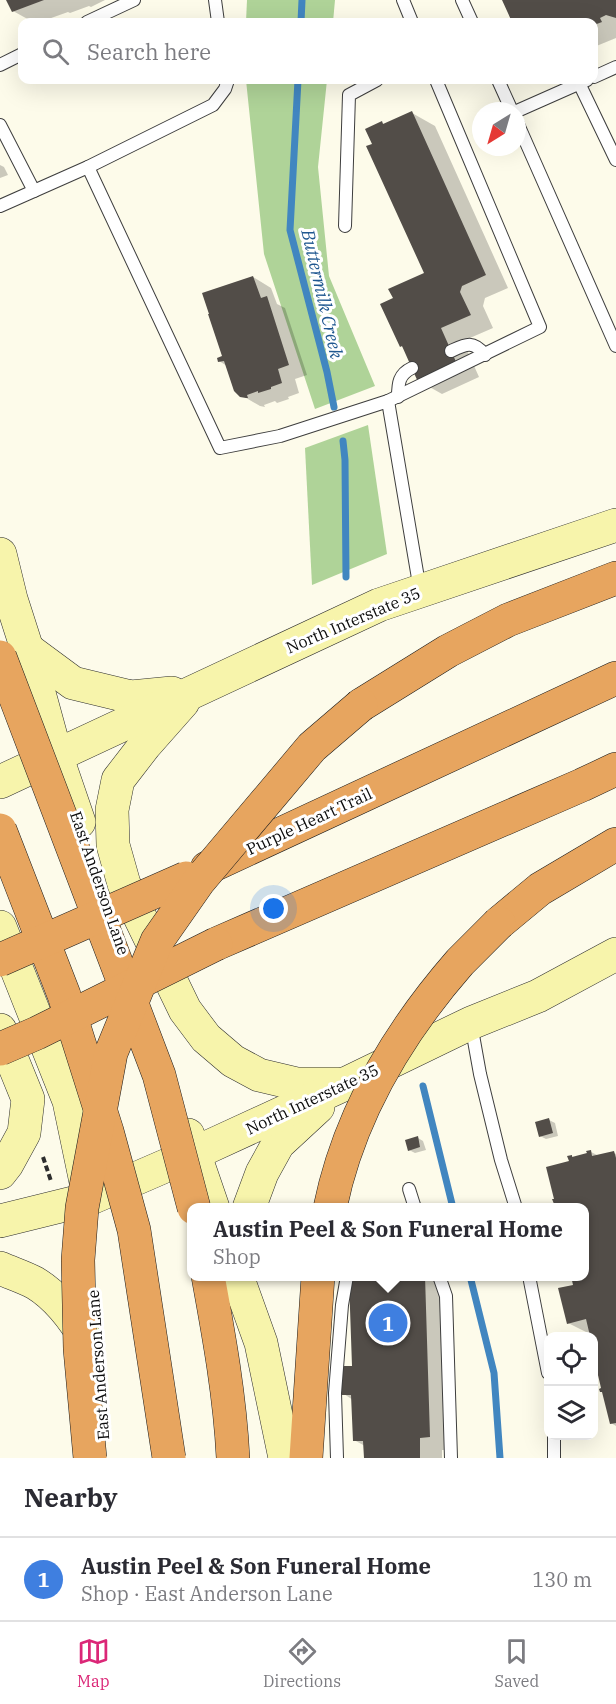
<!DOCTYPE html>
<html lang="en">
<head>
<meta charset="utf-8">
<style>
  :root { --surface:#fff; --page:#f7f7f7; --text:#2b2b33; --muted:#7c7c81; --line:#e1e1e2; --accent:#db2777 }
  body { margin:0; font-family:"IBM Plex Serif",serif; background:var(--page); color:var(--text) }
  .controls { position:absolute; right:18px; bottom:18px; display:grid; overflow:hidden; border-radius:12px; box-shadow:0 6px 24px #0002 }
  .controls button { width:54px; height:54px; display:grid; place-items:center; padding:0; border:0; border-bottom:2px solid var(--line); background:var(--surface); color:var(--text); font:30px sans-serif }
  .compass { position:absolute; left:472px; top:102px; width:54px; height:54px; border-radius:50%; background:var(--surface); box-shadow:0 6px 24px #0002; rotate:217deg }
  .you { position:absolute; left:274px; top:909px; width:21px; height:21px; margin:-15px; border:4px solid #fff; border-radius:50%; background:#1a73e8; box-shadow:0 0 0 9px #1a73e833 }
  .badge { display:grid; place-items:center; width:39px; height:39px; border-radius:50%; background:var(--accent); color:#fff; font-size:20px; font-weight:700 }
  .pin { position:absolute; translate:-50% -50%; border:3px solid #fff; box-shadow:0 2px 6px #0006 }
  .popup { position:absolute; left:187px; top:1203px; width:402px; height:78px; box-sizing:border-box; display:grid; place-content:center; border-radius:12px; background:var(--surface); filter:drop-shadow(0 2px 4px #0005); font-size:20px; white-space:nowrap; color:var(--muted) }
  .popup b { font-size:22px; color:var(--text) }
  .popup::after { content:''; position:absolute; left:50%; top:100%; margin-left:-12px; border:12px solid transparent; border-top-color:var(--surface) }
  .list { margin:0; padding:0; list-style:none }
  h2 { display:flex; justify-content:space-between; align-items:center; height:78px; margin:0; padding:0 24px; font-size:26px }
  h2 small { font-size:20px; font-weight:400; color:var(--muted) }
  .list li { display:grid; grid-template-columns:39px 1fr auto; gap:18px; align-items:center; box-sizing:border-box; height:84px; padding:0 24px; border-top:2px solid var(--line) }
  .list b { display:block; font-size:22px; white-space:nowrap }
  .list p { margin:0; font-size:20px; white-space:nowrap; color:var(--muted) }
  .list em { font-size:20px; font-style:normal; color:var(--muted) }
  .icon { flex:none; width:33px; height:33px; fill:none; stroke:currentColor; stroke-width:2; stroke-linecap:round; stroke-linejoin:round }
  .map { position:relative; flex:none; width:616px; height:1458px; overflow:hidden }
  .search { position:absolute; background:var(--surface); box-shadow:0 6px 24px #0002; left:18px; right:18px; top:18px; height:66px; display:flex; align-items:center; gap:15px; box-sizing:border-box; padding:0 21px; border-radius:12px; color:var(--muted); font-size:22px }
  .sheet { height:162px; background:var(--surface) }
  nav { display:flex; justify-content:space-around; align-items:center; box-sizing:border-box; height:84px; border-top:2px solid var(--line); background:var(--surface); font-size:16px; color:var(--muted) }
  nav a { display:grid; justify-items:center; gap:3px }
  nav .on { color:var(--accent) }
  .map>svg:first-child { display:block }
  .forest { fill:#afd398 }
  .shadow { fill:#0003 }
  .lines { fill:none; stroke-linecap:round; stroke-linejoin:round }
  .stream { stroke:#4186c0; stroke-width:7 }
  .building { fill:#524d48 }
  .service-casing { stroke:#3e3e3e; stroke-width:14 }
  .secondary-casing { stroke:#2d2d2d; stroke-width:34 }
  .motorway-casing { stroke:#1c1c1c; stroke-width:34 }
  .path { stroke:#2d2d2d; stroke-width:4; stroke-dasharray:6 3; stroke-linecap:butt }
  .service { stroke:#fff; stroke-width:12 }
  .secondary { stroke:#f7f4ab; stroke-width:33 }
  .motorway { stroke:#e7a55f; stroke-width:33 }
  .motorway-bridge-casing { stroke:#1c1c1c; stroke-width:34; stroke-linecap:butt }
  .motorway-bridge { stroke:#e7a55f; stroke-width:33 }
  .labels { text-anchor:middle; stroke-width:6; stroke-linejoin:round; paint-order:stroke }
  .street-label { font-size:16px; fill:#0b0b0b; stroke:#fff }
  .water-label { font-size:18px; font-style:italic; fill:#205890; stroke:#fff }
</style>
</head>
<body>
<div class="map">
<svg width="616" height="1458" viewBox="0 0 616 1458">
  <rect width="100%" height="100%" fill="#fdfbea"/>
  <g class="forest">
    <polygon points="247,0 335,0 333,22 246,22"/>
    <polygon points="246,80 327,80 318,167 329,276 375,386 315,409 264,254"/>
    <polygon points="368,425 387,554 312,585 305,448"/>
  </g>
  <g class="shadow">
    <polygon points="8,0 105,0 91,7 89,6 70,13 68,12 40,22 33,22 13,11"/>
    <polygon points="503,0 616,0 616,38 594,47 594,22 513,22"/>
    <polygon points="412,113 435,126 508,288 485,298 483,306 493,328 463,341 479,377 442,394 419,381 405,348 401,346 395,299 426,274 374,145 382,123 386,125"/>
    <polygon points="0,165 4,167 8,175 0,178"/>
    <polygon points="253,277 271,288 277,304 285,308 307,375 295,379 299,393 288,397 289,399 277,403 275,401 264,405 265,407 260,406 241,395 227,366 219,361 224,357"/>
    <polygon points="549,1120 555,1123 558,1136 546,1139 540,1136"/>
    <polygon points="418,1138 423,1141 426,1150 415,1153 409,1150"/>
    <polygon points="591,1152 599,1156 614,1153 616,1154 616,1426 611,1423 594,1352 594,1336 568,1323 575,1286 584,1276 584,1208 555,1203 572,1156 574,1158"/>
    <polygon points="381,1276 447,1277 452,1450 442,1450 442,1458 365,1458 365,1446 354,1440 353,1400 344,1394 381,1281"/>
  </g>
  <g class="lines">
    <g class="stream">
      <polyline points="301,22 302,0"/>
      <polyline points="298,80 290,230 327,372 334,407"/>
      <polyline points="343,441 345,460 346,577"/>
      <polyline points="423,1086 453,1208"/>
      <polyline points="470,1276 494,1373 500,1458"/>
    </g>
  </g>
  <g class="building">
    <polygon points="6,0 44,0 12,12"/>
    <polygon points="502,0 616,0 616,18 606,15 600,18 602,22 594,25 594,22 512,22"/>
    <polygon points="412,111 486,275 462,286 460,292 471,315 441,328 457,364 418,382 402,346 400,347 380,304 393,298 388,289 424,273 366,146 372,144 365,129 382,121 383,124"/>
    <polygon points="253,276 261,298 267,296 289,365 278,369 282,383 271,387 271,389 258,393 258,391 247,395 248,398 246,398 240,397 234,391 224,361 218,362 217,358 222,356 208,314 209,314 202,293"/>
    <polygon points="549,1118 553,1133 539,1137 535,1122"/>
    <polygon points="418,1136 420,1147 408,1151 405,1140"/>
    <polygon points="591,1150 592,1156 614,1151 616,1158 616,1423 610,1424 602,1392 600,1392 599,1389 601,1388 594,1358 594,1336 590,1336 586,1319 567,1324 558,1288 573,1285 571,1276 584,1276 584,1208 557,1208 556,1203 554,1204 552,1199 554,1199 546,1167 569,1161 567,1156 572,1155 572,1157 587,1153 586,1151"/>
    <polygon points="380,1276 425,1276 430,1437 420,1438 420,1458 364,1458 363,1441 353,1441 351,1395 342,1395 341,1366 352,1366 349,1280 380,1279"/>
  </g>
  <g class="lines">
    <g class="service-casing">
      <g id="service">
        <polyline points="215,0 218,22"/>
        <polyline points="403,0 412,22"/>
        <polyline points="462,0 472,22"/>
        <polyline points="87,22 134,0"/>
        <polyline points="0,65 22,54"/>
        <polyline points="594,77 616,67"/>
        <polyline points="498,80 512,111"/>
        <polyline points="579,83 616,160"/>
        <polyline points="517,111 587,80"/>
        <polyline points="517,122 616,346"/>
        <polyline points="0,125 34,191"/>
        <polyline points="88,167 220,448 280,436 388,401 420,590"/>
        <polyline points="0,206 88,167 213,105 225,89 228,80"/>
        <polyline points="345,226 349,95 377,80"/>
        <path d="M451 351C466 344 473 340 485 355"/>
        <path d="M398 397C398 383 399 374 412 368"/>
        <polyline points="388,401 540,327 436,80"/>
        <polyline points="471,1024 480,1074 501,1160 516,1208"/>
        <polyline points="409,1189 415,1208"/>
        <polyline points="439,1276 446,1296 451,1458"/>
        <polyline points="529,1276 548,1373"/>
        <polyline points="337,1458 335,1393 342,1305 347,1276"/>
        <polyline points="554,1458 554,1436"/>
      </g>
    </g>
    <g class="secondary-casing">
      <g id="secondary">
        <polyline points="0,554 11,599 27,649 56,755 79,822"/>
        <polyline points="27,649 73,683 131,697 172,693"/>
        <polyline points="183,702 145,745 118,780 112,810 113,845 124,884 185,1010 206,1038 233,1061 259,1075 297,1084 338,1084"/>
        <polyline points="0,782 379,605 616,525"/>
        <polyline points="0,927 69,1101 87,1187"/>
        <polyline points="0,1030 28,1099 24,1133 7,1164 0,1173"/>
        <polyline points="188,1135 213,1208"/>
        <polyline points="249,1208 262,1173 278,1144 318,1107"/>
        <polyline points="0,1221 89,1199 195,1153 345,1084 471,1023 538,996 616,954"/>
        <path d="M0 1268C11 1273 24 1277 35 1283 58 1297 75 1320 88 1343"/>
        <polyline points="237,1276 261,1343 285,1458"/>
      </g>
    </g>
    <g class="motorway-casing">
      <g id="motorway">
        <polyline points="361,705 448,651 508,620 616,578"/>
        <polyline points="207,868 616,678"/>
        <polyline points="499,923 540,889 616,844"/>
        <polyline points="216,944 582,785 616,769"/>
        <path d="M208 1276C219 1336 230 1397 233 1458"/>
        <polyline points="306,1458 318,1276"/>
      </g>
    </g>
    <polyline class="path" points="43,1157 51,1181"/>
    <use href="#service" class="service"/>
    <use href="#secondary" class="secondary"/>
    <use href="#motorway" class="motorway"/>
    <g class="motorway-bridge-casing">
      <g id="motorway-bridge">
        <polyline points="0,657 159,1075 194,1208"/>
        <polyline points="0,830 64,995 107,1131 134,1230 169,1458"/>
        <polyline points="0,960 186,878"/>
        <polyline points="0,1049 37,1033 216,944"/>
        <path d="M330 1208C349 1115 398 1033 460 962 473 949 486 936 499 923"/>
        <polyline points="90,1458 80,1349 78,1260 82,1208 111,1053 157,941 199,881 312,747 361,705"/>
      </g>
    </g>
    <use href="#motorway-bridge" class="motorway-bridge"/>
  </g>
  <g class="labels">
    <g class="street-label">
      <text transform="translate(353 620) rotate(-23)" y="6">North Interstate 35</text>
      <text transform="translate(309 821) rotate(-25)" y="6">Purple Heart Trail</text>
      <text transform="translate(100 883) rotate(71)" y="6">East Anderson Lane</text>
      <text transform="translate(312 1099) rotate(-25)" y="6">North Interstate 35</text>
      <text transform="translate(98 1365) rotate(-94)" y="6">East Anderson Lane</text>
    </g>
    <g class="water-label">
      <text transform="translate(322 294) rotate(77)" y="6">Buttermilk Creek</text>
    </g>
  </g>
</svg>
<div class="controls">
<button><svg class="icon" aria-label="locate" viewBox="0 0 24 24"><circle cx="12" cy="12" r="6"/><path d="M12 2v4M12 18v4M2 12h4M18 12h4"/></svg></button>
<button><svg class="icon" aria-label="layers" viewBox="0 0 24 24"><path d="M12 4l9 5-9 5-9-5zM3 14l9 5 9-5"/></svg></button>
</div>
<svg class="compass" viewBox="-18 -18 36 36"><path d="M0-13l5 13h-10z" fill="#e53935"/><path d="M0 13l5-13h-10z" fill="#7c7c81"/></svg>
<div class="you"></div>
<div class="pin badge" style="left:388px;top:1323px;background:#3f7fe0">1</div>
<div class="popup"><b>Austin Peel &amp; Son Funeral Home</b>Shop</div>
<div class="search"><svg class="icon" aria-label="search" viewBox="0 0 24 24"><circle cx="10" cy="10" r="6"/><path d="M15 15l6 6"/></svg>Search here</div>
</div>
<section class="sheet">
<h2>Nearby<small></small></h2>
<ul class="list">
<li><span class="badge" style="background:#3f7fe0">1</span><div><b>Austin Peel &amp; Son Funeral Home</b><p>Shop · East Anderson Lane</p></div><em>130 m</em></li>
</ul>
</section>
<nav>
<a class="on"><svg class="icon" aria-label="map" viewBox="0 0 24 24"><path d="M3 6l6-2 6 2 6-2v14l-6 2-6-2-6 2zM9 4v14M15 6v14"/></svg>Map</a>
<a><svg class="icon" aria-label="directions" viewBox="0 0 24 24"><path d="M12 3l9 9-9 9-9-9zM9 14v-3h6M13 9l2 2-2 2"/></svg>Directions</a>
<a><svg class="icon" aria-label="saved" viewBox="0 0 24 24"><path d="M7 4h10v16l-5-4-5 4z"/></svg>Saved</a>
</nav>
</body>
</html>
